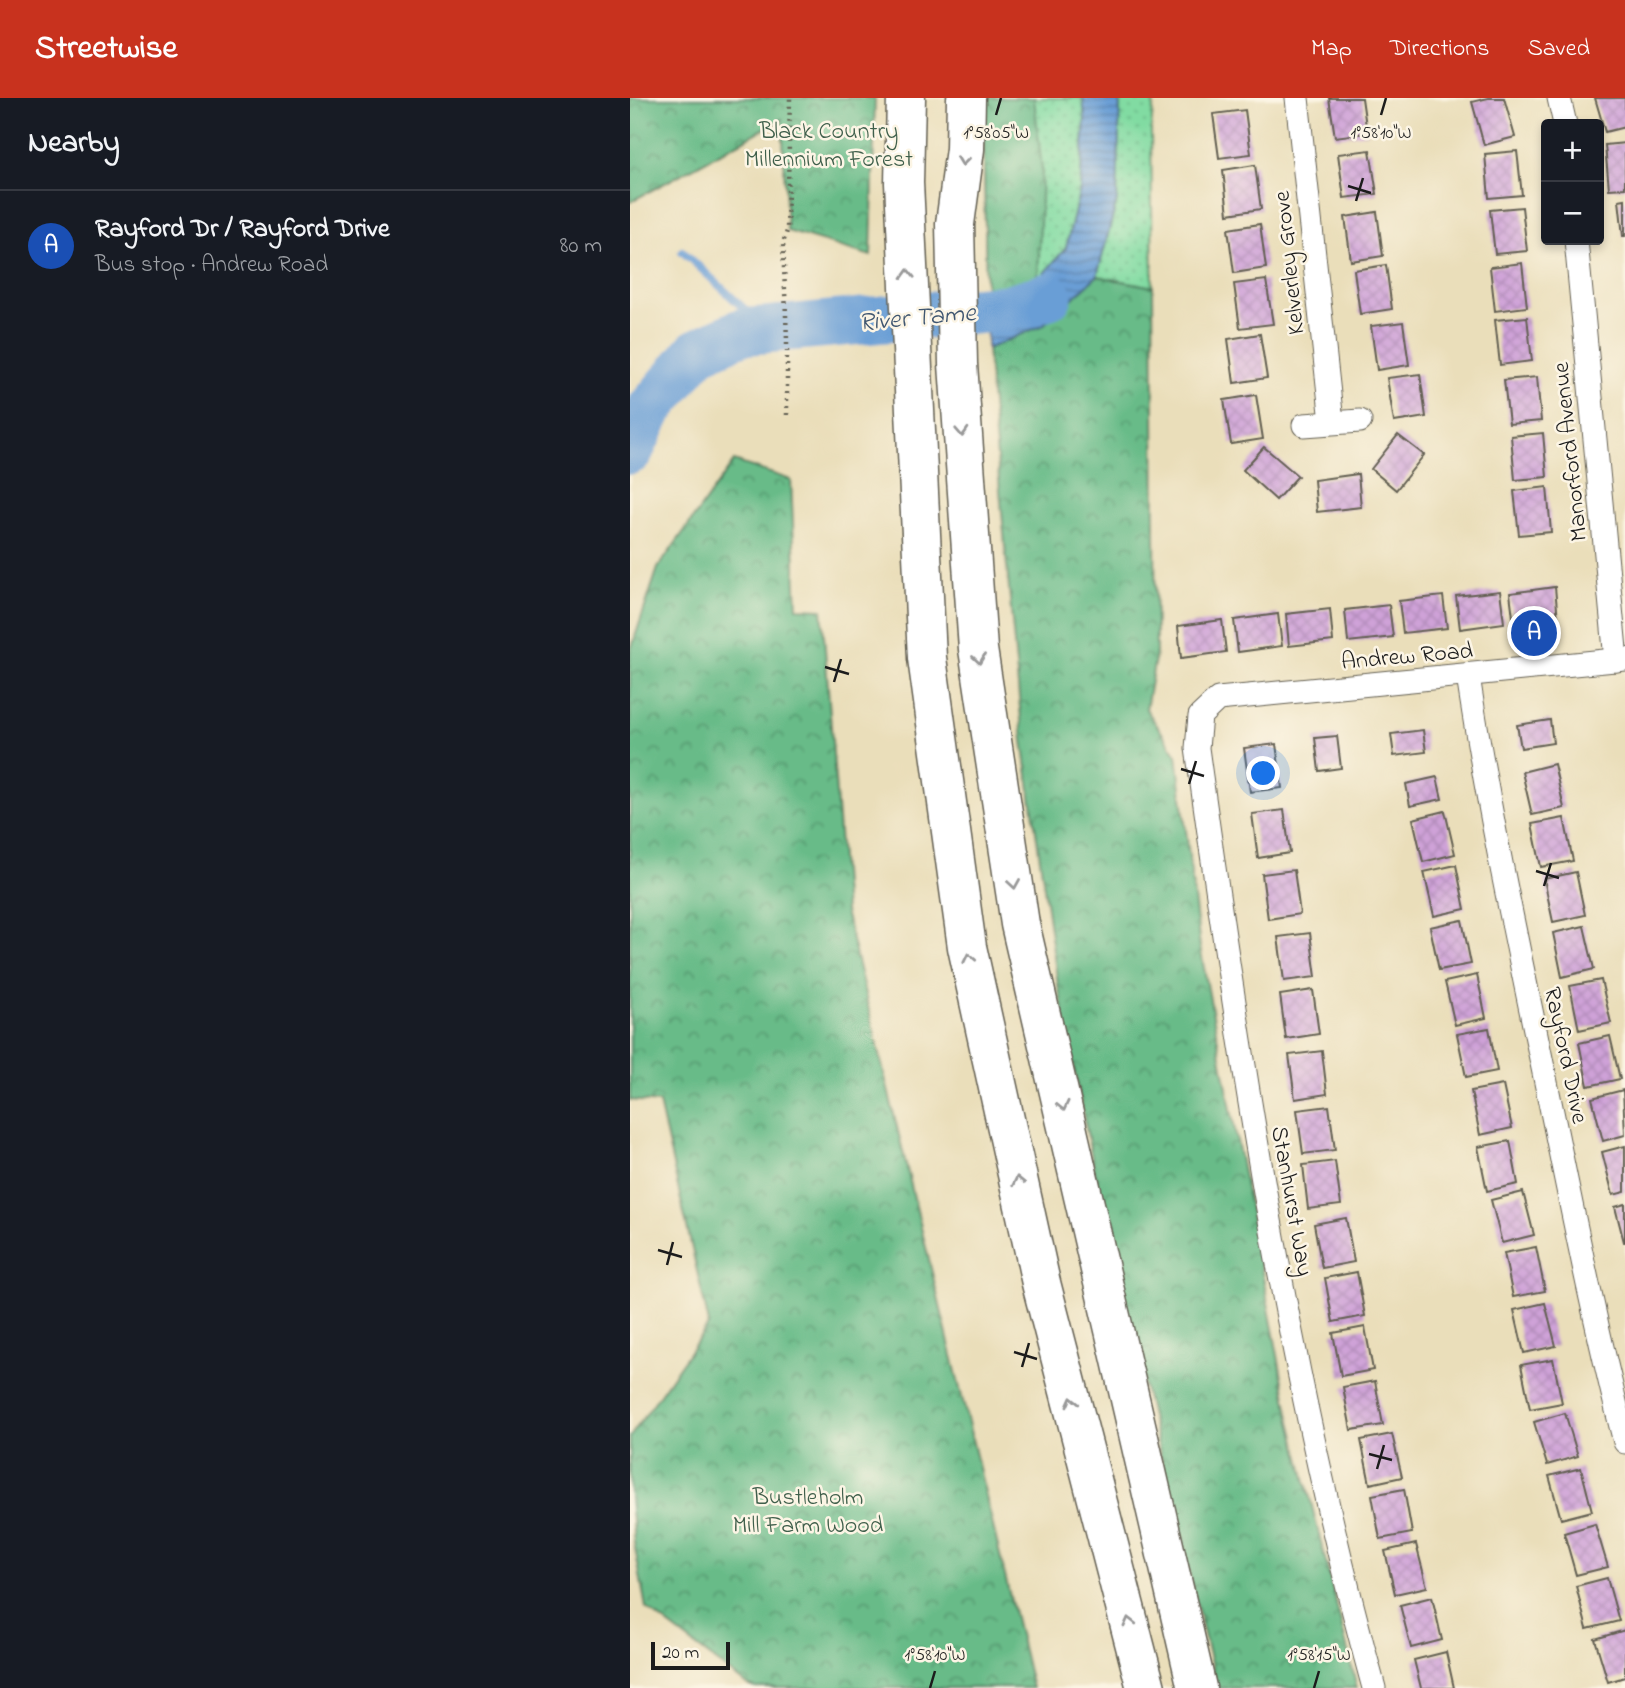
<!DOCTYPE html>
<html lang="en">
<head>
<meta charset="utf-8">
<style>
  :root { --surface:#171b24; --page:#20242c; --text:#f1f3f6; --muted:#9ea1a6; --line:#363941; --accent:#c8321e }
  body { margin:0; font-family:"Indie Flower",sans-serif; background:var(--page); color:var(--text) }
  .controls { position:absolute; right:21px; top:21px; display:grid; overflow:hidden; border-radius:7px; box-shadow:0 4px 10px #0003 }
  .controls button { width:63px; height:63px; display:grid; place-items:center; padding:0; border:0; border-bottom:2px solid var(--line); background:var(--surface); color:var(--text); font:35px sans-serif }
  .scale { position:absolute; left:21px; bottom:18px; width:79px; box-sizing:border-box; padding-left:7px; border:4px solid #1c1c1c; border-top:0; font-size:19px; line-height:24px; white-space:nowrap; color:#1c1c1c; -webkit-text-stroke:5px #fcf5e5; paint-order:stroke }
  .you { position:absolute; left:634px; top:676px; width:24px; height:24px; margin:-18px; border:5px solid #fff; border-radius:50%; background:#1a73e8; box-shadow:0 0 0 10px #1a73e833 }
  .badge { display:grid; place-items:center; width:46px; height:46px; border-radius:50%; background:var(--accent); color:#fff; font-size:23px; font-weight:700 }
  .pin { position:absolute; translate:-50% -50%; border:4px solid #fff; box-shadow:0 2px 7px #0006 }
  .list { margin:0; padding:0; list-style:none }
  h2 { display:flex; justify-content:space-between; align-items:center; height:91px; margin:0; padding:0 28px; font-size:30px }
  h2 small { font-size:23px; font-weight:400; color:var(--muted) }
  .list li { display:grid; grid-template-columns:46px 1fr auto; gap:21px; align-items:center; box-sizing:border-box; height:112px; padding:0 28px; border-top:2px solid var(--line) }
  .list b { display:block; font-size:26px; white-space:nowrap }
  .list p { margin:0; font-size:23px; white-space:nowrap; color:var(--muted) }
  .list em { font-size:23px; font-style:normal; color:var(--muted) }
  .map { position:relative; flex:none; width:995px; height:1590px; overflow:hidden }
  header { display:flex; align-items:center; gap:42px; box-sizing:border-box; height:98px; padding:0 35px; background:var(--accent); color:#fff }
  header strong { font-size:33px }
  nav { display:flex; gap:38px; margin-inline-start:auto; font-size:24px }
  main { display:flex }
  aside { flex:1; background:var(--surface) }
  .map>svg:first-child { display:block }
  .grass { fill:url(#grass-dots); stroke:#4e7c5f; stroke-width:2 }
  .forest { fill:url(#forest-crowns); stroke:#426c52; stroke-width:2 }
  .water { fill:url(#water-rules); stroke:#425d79; stroke-width:2 }
  .lines { fill:none; stroke-linecap:round; stroke-linejoin:round }
  .stream { stroke:#699ed6; stroke-width:8 }
  .river { stroke:#699ed6; stroke-width:47 }
  .building { fill:url(#building-cross-hatch) }
  .street-casing { stroke:#646053; stroke-width:25 }
  .highway-casing { stroke:#646053; stroke-width:41 }
  .path { stroke:#646053; stroke-width:4.5; stroke-dasharray:2 5; stroke-linecap:butt }
  .street { stroke:#fff; stroke-width:23 }
  .highway { stroke:#fff; stroke-width:38 }
  .oneway { stroke:#999 }
  .ticks { fill:none; stroke:#1c1c1c; stroke-width:2.5 }
  .labels { text-anchor:middle; stroke-width:5; stroke-linejoin:round; paint-order:stroke }
  .park-label { font-size:24px; fill:#3f5f4b; stroke:#fcf5e5 }
  .street-label { font-size:24px; fill:#1c1c1c; stroke:#fcf5e5 }
  .water-label { font-size:26px; font-style:italic; fill:#3f5670; stroke:#fcf5e5 }
  .ticks-label { font-size:18px; text-anchor:middle; fill:#1c1c1c; stroke:#fcf5e5; stroke-width:5; stroke-linejoin:round; paint-order:stroke }
</style>
</head>
<body>
<header>
<strong>Streetwise</strong>
<nav><a>Map</a><a>Directions</a><a>Saved</a></nav>
</header>
<main>
<aside>
<h2>Nearby<small></small></h2>
<ul class="list">
<li><span class="badge" style="background:#1a4fb4">A</span><div><b>Rayford Dr / Rayford Drive</b><p>Bus stop · Andrew Road</p></div><em>80 m</em></li>
</ul>
</aside>
<div class="map">
<svg width="995" height="1590" viewBox="0 0 995 1590">
  <defs>
    <pattern id="grass-dots" width="8" height="8" patternUnits="userSpaceOnUse" patternTransform="scale(1.75)"><rect width="8" height="8" fill="#81dba2"/><path d="M2 2h.1M6 6h.1" fill="none" stroke="#6fbb8b" stroke-width="1.8" stroke-linecap="round"/></pattern>
    <pattern id="forest-crowns" width="20" height="18" patternUnits="userSpaceOnUse" patternTransform="scale(1.75)"><rect width="20" height="18" fill="#68bb88"/><path d="M2 6a3 3 0 1 1 6 0M12 15a3 3 0 1 1 6 0" fill="none" stroke="#55976e"/></pattern>
    <pattern id="water-rules" width="6" height="5" patternUnits="userSpaceOnUse" patternTransform="scale(1.75)"><rect width="6" height="5" fill="#699ed6"/><path d="M0 2.5h6" fill="none" stroke="#5680ad"/></pattern>
    <pattern id="building-cross-hatch" width="8" height="8" patternUnits="userSpaceOnUse" patternTransform="scale(1.75)"><rect width="8" height="8" fill="#cfa2d8"/><path d="M0 0l8 8M0 8l8-8" fill="none" stroke="#b18bb9"/></pattern>
  </defs>
  <rect width="100%" height="100%" fill="#fcf5e5"/>
  <filter id="ink" filterUnits="userSpaceOnUse"><feTurbulence type="fractalNoise" baseFrequency=".0143" numOctaves="2"/><feDisplacementMap in="SourceGraphic" scale="14" xChannelSelector="R" yChannelSelector="G"/><feConvolveMatrix kernelMatrix="1 2 1 2 8 2 1 2 1" color-interpolation-filters="sRGB"/></filter>
  <filter id="wash" filterUnits="userSpaceOnUse"><feTurbulence type="fractalNoise" baseFrequency=".00686" numOctaves="4" result="noise"/><feDisplacementMap in="SourceGraphic" scale="28" xChannelSelector="R" yChannelSelector="G"/><feGaussianBlur stdDeviation="1.57" result="paint"/><feColorMatrix in="noise" values="0 0 0 0 0 0 0 0 0 0 0 0 0 0 0 0 0 1.4 0 .05"/><feComposite in="paint" operator="in"/></filter>
  <g filter="url(#wash)">
    <rect width="100%" height="100%" fill="#eadeba"/>
    <g class="grass">
      <polygon points="353,0 453,0 455,21 450,91 436,150 408,182 356,196"/>
      <polygon points="490,0 524,0 521,31 523,189 467,178 487,102"/>
    </g>
    <g class="forest">
      <polygon points="0,0 245,0 241,158 157,133 152,21 0,104"/>
      <polygon points="353,0 404,0 412,72 408,182 356,196"/>
      <polygon points="467,178 523,189 526,555 516,611 547,657 570,849 659,1315 727,1590 587,1590 477,1137 428,887 393,643 357,251 413,227"/>
      <polygon points="104,363 161,382 167,510 192,511 215,813 402,1590 126,1590 117,1587 16,1510 4,1445 0,1397 0,1339 79,1226 29,1005 0,1002 0,554 28,470"/>
    </g>
    <polygon class="water" points="453,0 490,0 487,102 467,178 413,227 357,251 356,196 408,182 436,150 450,91 455,21"/>
    <g class="lines">
      <polyline class="stream" points="52,153 136,231"/>
      <polyline class="river" points="0,353 21,310 67,254 111,234 376,210 419,198"/>
    </g>
    <g id="blocks">
      <g class="building">
        <polygon points="699,0 732,0 737,35 705,39"/>
        <polygon points="858,0 874,0 885,39 854,47 842,4"/>
        <polygon points="965,0 995,0 995,29 975,34"/>
        <polygon points="615,12 621,56 589,60 583,16"/>
        <polygon points="995,45 995,90 979,91 975,47"/>
        <polygon points="740,52 747,96 714,100 708,56"/>
        <polygon points="887,53 892,97 859,100 855,56"/>
        <polygon points="625,67 631,111 598,116 593,72"/>
        <polygon points="995,101 995,138 993,138 989,102"/>
        <polygon points="892,109 897,153 865,156 860,112"/>
        <polygon points="747,114 753,158 721,163 715,119"/>
        <polygon points="630,126 636,170 604,175 598,131"/>
        <polygon points="892,165 897,209 865,213 860,169"/>
        <polygon points="756,167 762,211 730,216 724,172"/>
        <polygon points="636,182 643,226 610,230 604,186"/>
        <polygon points="897,219 902,263 870,267 865,222"/>
        <polygon points="773,224 779,267 747,272 741,228"/>
        <polygon points="630,236 637,280 604,285 598,241"/>
        <polygon points="790,276 796,319 764,324 757,280"/>
        <polygon points="907,279 911,323 879,326 874,282"/>
        <polygon points="626,297 633,341 601,346 594,302"/>
        <polygon points="913,335 917,379 885,382 881,338"/>
        <polygon points="768,337 794,357 766,392 741,371"/>
        <polygon points="634,349 668,378 646,402 613,372"/>
        <polygon points="728,376 731,409 687,414 684,382"/>
        <polygon points="917,389 921,434 889,437 884,393"/>
        <polygon points="925,489 928,522 884,527 880,495"/>
        <polygon points="870,493 874,525 830,531 826,498"/>
        <polygon points="813,498 817,530 773,535 769,503"/>
        <polygon points="759,507 763,539 718,544 715,512"/>
        <polygon points="700,511 703,543 659,548 656,516"/>
        <polygon points="648,516 652,548 608,554 604,522"/>
        <polygon points="592,522 596,554 551,560 548,528"/>
        <polygon points="920,622 923,645 891,650 887,627"/>
        <polygon points="793,632 796,654 764,658 761,636"/>
        <polygon points="707,638 711,670 689,673 685,640"/>
        <polygon points="646,646 652,690 620,694 614,650"/>
        <polygon points="924,666 934,710 902,717 892,674"/>
        <polygon points="807,679 812,701 780,708 776,686"/>
        <polygon points="654,712 660,755 628,760 622,716"/>
        <polygon points="815,713 825,756 793,764 783,721"/>
        <polygon points="934,720 943,763 911,769 902,726"/>
        <polygon points="826,767 835,811 804,818 794,774"/>
        <polygon points="664,772 670,816 638,821 632,776"/>
        <polygon points="946,774 955,817 923,824 914,781"/>
        <polygon points="832,822 841,866 809,872 800,829"/>
        <polygon points="954,828 964,871 932,879 923,835"/>
        <polygon points="680,835 686,879 654,883 648,839"/>
        <polygon points="847,877 856,920 825,927 815,884"/>
        <polygon points="971,882 981,925 949,932 940,888"/>
        <polygon points="683,892 689,936 656,941 650,897"/>
        <polygon points="859,930 867,973 836,979 827,936"/>
        <polygon points="980,938 990,981 958,988 949,945"/>
        <polygon points="692,953 697,996 665,1001 659,957"/>
        <polygon points="873,987 882,1030 850,1037 841,993"/>
        <polygon points="993,992 995,1037 973,1043 962,1000"/>
        <polygon points="699,1008 705,1052 673,1056 667,1012"/>
        <polygon points="880,1043 888,1086 857,1093 848,1049"/>
        <polygon points="995,1048 995,1094 983,1097 972,1054"/>
        <polygon points="705,1063 711,1107 678,1111 673,1067"/>
        <polygon points="893,1094 904,1137 872,1145 861,1102"/>
        <polygon points="995,1106 995,1144 994,1144 985,1109"/>
        <polygon points="716,1120 724,1164 692,1170 684,1126"/>
        <polygon points="906,1149 915,1193 883,1199 874,1155"/>
        <polygon points="727,1174 735,1218 703,1224 695,1180"/>
        <polygon points="915,1205 926,1248 894,1255 884,1212"/>
        <polygon points="735,1229 743,1272 711,1278 703,1235"/>
        <polygon points="923,1261 932,1305 900,1311 891,1267"/>
        <polygon points="745,1283 753,1327 721,1332 713,1289"/>
        <polygon points="935,1315 948,1358 917,1367 904,1324"/>
        <polygon points="762,1336 772,1379 740,1386 731,1342"/>
        <polygon points="951,1370 962,1413 931,1421 919,1378"/>
        <polygon points="774,1391 782,1435 750,1441 742,1397"/>
        <polygon points="965,1426 978,1469 946,1477 934,1435"/>
        <polygon points="786,1446 797,1489 765,1496 755,1453"/>
        <polygon points="977,1480 989,1523 957,1531 946,1488"/>
        <polygon points="802,1499 812,1542 781,1550 770,1507"/>
        <polygon points="995,1532 995,1579 978,1584 965,1541"/>
        <polygon points="816,1554 824,1590 791,1590 784,1562"/>
      </g>
    </g>
  </g>
  <g filter="url(#ink)">
    <use href="#blocks" fill-opacity="0" stroke="#646053" stroke-width="2"/>
    <g class="lines">
      <g class="street-casing">
        <g id="street">
          <polyline points="667,0 702,324"/>
          <polyline points="929,0 935,26"/>
          <polyline points="946,142 986,562"/>
          <polyline points="674,327 730,323"/>
          <path d="M838 578C858 710 886 840 913 970 939 1095 963 1220 995 1344"/>
          <path d="M744 1590C659 1282 611 966 567 650L570 618 588 601 995 561"/>
        </g>
      </g>
      <g class="highway-casing">
        <g id="highway">
          <polyline points="276,0 274,85 297,560 337,849 411,1185 516,1590"/>
          <polyline points="336,0 335,51 325,126 328,266 348,551 390,826 567,1590"/>
        </g>
      </g>
      <polyline class="path" points="157,317 157,242 153,145 157,133 160,0"/>
      <use href="#street" class="street"/>
      <use href="#highway" class="highway"/>
    </g>
    <defs><path id="oneway-chevron" d="M-2-3.5L2.5 0L-2 3.5" fill="none" stroke-width="1.6" stroke-linecap="round" stroke-linejoin="round" transform="scale(1.75)"/></defs>
    <g class="oneway">
      <use href="#oneway-chevron" transform="translate(333 63) rotate(97)"/>
      <use href="#oneway-chevron" transform="translate(278 176) rotate(-92)"/>
      <use href="#oneway-chevron" transform="translate(332 334) rotate(87)"/>
      <use href="#oneway-chevron" transform="translate(349 561) rotate(82)"/>
      <use href="#oneway-chevron" transform="translate(384 786) rotate(81)"/>
      <use href="#oneway-chevron" transform="translate(339 860) rotate(-102)"/>
      <use href="#oneway-chevron" transform="translate(433 1008) rotate(77)"/>
      <use href="#oneway-chevron" transform="translate(388 1083) rotate(-102)"/>
      <use href="#oneway-chevron" transform="translate(442 1304) rotate(-104)"/>
      <use href="#oneway-chevron" transform="translate(499 1524) rotate(-104)"/>
    </g>
  </g>
  <path class="ticks" d="M366 17 371 0M751 17 756 0M718 88 741 95M726 103 733 80M195 569 219 576M204 584 211 561M551 671 574 678M559 686 566 663M906 773 929 780M914 788 921 765M28 1152 52 1159M37 1167 43 1144M384 1254 407 1261M392 1269 399 1245M739 1356 762 1362M747 1371 754 1347M300 1590 305 1573M684 1590 689 1573"/>
  <g class="labels">
    <g class="park-label">
      <text x="199" y="40">Black Country<tspan x="199" dy="28">Millennium Forest</tspan></text>
      <text x="178" y="1406">Bustleholm<tspan x="178" dy="28">Mill Farm Wood</tspan></text>
    </g>
    <g class="street-label">
      <text transform="translate(658 165) rotate(-96)" y="8">Kelverley Grove</text>
      <text transform="translate(939 354) rotate(-96)" y="8">Manorford Avenue</text>
      <text transform="translate(777 557) rotate(-5)" y="8">Andrew Road</text>
      <text transform="translate(937 957) rotate(78)" y="8">Rayford Drive</text>
      <text transform="translate(663 1103) rotate(80)" y="8">Stanhurst Way</text>
    </g>
    <g class="water-label">
      <text transform="translate(287 218) rotate(-5)" y="9">River Tame</text>
    </g>
  </g>
  <g class="ticks-label">
    <text x="366" y="40">1°58'05"W</text>
    <text x="751" y="40">1°58'10"W</text>
    <text x="305" y="1562">1°58'10"W</text>
    <text x="689" y="1562">1°58'15"W</text>
  </g>
</svg>
<div class="controls">
<button>+</button>
<button>−</button>
</div>
<div class="scale">20 m</div>
<div class="you"></div>
<div class="pin badge" style="left:904px;top:535px;background:#1a4fb4">A</div>
</div>
</main>
</body>
</html>
